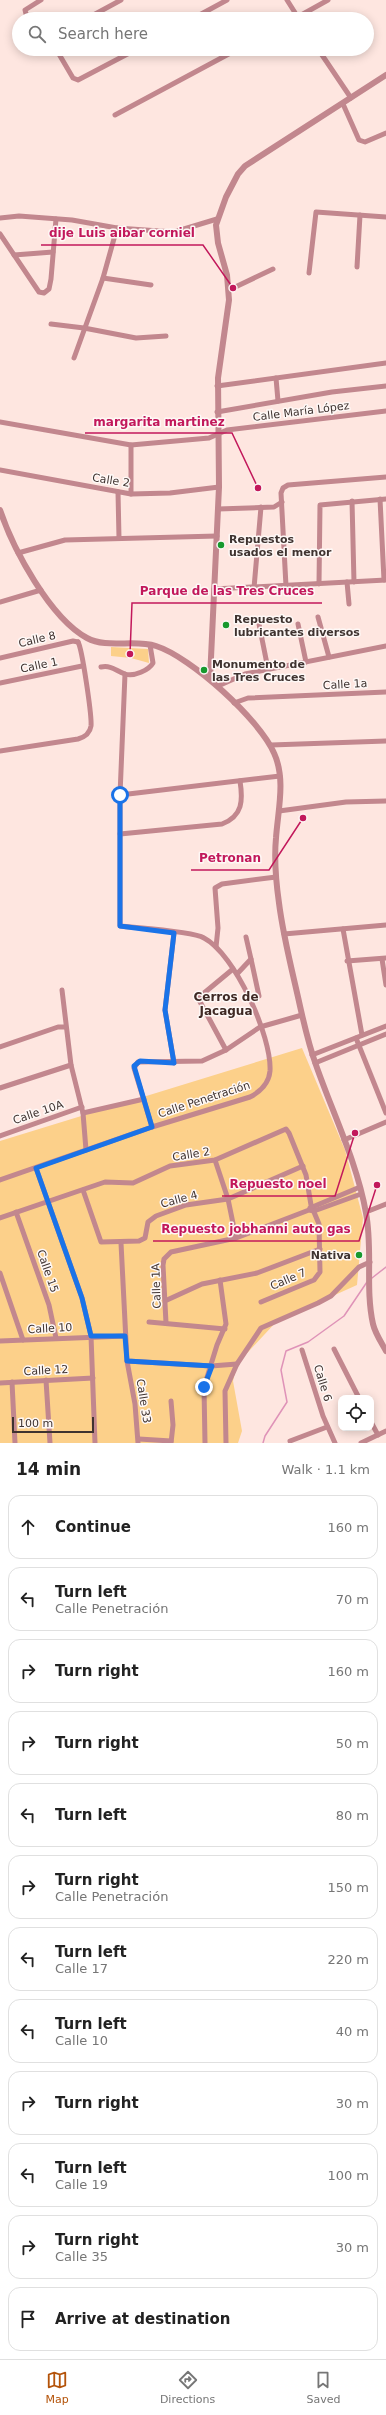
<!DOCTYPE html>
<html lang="en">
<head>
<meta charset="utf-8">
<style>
  :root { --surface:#fff; --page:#f2f2f2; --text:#222; --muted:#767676; --line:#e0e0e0; --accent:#b45309 }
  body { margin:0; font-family:"DejaVu Sans",sans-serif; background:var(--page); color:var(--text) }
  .controls { position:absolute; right:12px; bottom:12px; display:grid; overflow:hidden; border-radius:8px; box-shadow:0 2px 10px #0003 }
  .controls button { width:36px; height:36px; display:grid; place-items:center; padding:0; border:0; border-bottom:1px solid var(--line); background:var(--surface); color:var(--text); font:20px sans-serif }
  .scale { position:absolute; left:12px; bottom:10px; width:82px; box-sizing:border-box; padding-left:4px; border:2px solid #3f3330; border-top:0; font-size:11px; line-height:14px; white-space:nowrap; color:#3f3330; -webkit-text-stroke:3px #fef8f6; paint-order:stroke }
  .stop { position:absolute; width:12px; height:12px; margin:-9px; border:3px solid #1a73e8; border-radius:50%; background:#fff }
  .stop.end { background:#1a73e8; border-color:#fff; box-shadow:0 1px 4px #0008 }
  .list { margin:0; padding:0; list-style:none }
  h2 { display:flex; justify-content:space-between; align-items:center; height:52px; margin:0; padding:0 16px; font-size:17px }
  h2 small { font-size:13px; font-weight:400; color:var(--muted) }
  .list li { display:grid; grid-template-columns:26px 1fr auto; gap:12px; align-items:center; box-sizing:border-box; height:64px; margin:0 8px 8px; padding:0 8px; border:1px solid var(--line); border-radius:12px }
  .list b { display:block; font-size:15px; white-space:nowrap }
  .list p { margin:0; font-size:13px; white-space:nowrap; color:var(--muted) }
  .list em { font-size:13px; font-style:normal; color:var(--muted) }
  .icon { flex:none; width:22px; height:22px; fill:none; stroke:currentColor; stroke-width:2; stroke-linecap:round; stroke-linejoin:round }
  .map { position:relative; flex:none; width:386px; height:1443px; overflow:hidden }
  .search { position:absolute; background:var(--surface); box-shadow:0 2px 10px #0003; left:12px; right:12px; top:12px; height:44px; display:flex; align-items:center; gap:10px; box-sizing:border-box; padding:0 14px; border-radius:22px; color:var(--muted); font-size:15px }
  .sheet { height:916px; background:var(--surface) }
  nav { display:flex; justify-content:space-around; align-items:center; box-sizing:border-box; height:56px; border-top:1px solid var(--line); background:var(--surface); font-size:11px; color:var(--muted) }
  nav a { display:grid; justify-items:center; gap:2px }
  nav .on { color:var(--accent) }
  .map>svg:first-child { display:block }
  .green { fill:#fcd08a }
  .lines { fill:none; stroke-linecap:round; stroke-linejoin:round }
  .stream { stroke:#df93b8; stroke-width:1.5 }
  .minor { stroke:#c2878e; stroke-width:5 }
  .tertiary { stroke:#c2878e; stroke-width:6 }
  .route { stroke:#1a73e8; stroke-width:5 }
  .poi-dot { fill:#17992e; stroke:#fef8f6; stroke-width:1.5 }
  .labels { text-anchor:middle; stroke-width:3; stroke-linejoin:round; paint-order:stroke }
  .street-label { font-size:11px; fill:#3f3330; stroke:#fef8f6 }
  .poi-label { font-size:11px; font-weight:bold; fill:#3f3330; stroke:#fef8f6; text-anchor:start }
  .neighbourhood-label { font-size:12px; font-weight:bold; fill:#3f2924; stroke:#fef8f6 }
  .leader { fill:none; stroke:#c2185b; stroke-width:1.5 }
  .callout-dot { fill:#c2185b; stroke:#fef8f6; stroke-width:1.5 }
  .callout-label { font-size:12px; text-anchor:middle; font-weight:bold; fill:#c2185b; stroke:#fef8f6; stroke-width:3; stroke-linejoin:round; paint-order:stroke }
</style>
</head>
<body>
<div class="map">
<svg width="386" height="1443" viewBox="0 0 386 1443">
  <rect width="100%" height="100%" fill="#fee6e0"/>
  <g class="green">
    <polygon points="111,647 148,649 149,663 131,658 111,656"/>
    <polygon points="302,1048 345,1150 363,1218 357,1285 277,1321 237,1364 233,1381 242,1431 238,1443 0,1443 0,1141"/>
  </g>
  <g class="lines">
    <g class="stream">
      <polyline points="372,1278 386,1267"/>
      <polyline points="263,1443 265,1436 287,1402 281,1370 286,1351 308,1342 344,1316 367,1282"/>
    </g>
    <g class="minor">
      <polyline points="287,0 299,19"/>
      <polyline points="33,19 26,14 25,10 41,0"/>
      <polyline points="86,19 121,0"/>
      <polyline points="192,19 227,0"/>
      <polyline points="294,19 328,0"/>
      <polyline points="56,49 73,78 78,80 137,49"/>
      <polyline points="318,49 351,98"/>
      <polyline points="343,104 359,140 365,142 386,133"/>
      <polyline points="115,115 238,49"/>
      <polyline points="0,218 19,216 72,220 117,228 174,232 217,219"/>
      <polyline points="0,234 39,292 44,293 49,289 51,279 56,219"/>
      <polyline points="14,255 53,252"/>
      <polyline points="357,267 360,215"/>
      <polyline points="309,273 316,212 386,217"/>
      <polyline points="103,278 151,285"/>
      <polyline points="229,290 273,269"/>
      <polyline points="51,324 84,328 136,338 166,336"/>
      <polyline points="74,358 103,278 117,228"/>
      <polyline points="276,378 278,401"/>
      <polyline points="217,386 386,363"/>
      <polyline points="217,412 332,392 386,386"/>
      <polyline points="0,422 131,445 209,438 227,430 386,411"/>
      <polyline points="131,445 131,494"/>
      <polyline points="0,470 131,494 170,493 219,487"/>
      <polyline points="118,492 119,538"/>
      <polyline points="380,499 384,580"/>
      <polyline points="352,501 354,582"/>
      <polyline points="218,509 274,507 282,502"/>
      <polyline points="18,553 65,540 217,536"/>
      <polyline points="347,582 349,604"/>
      <polyline points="319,584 320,505 386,499"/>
      <polyline points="286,586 281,493 283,488 288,485 386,477"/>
      <polyline points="254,588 261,507"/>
      <polyline points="214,589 386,580"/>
      <polyline points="0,602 41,590"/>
      <polyline points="318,617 329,657"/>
      <polyline points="258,619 268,669"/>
      <polyline points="298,624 306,662"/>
      <polyline points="0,658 73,641 78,642"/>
      <path d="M101 667C112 665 116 671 125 674 134 677 149 670 153 663L150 645"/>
      <polyline points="0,683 82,666"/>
      <polyline points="218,686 245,674 386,646"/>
      <polyline points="234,703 248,698 386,692"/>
      <polyline points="271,745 386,741"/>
      <path d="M0 751 78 739C85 737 90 733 91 726 92 716 82 648 78 642"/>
      <polyline points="120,795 280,776"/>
      <polyline points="279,811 346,802 386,801"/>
      <path d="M120 834 222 824C243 816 243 800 240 781"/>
      <polyline points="343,929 362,1035"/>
      <polyline points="284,934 386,925"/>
      <polyline points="216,947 218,928 215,888 222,884 276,877"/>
      <polyline points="251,959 259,996"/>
      <polyline points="382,959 386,985"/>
      <polyline points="347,961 386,958"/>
      <polyline points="237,974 251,959 246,937"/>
      <polyline points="62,990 71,1065 83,1113 86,1150"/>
      <polyline points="356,1038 386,1113"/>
      <polyline points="0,1047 58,1027 65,1027"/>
      <polyline points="226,1050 198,998 233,969"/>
      <polyline points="312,1055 386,1026"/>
      <polyline points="174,1063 165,1010 174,933"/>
      <polyline points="315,1063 386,1034"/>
      <polyline points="0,1088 71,1065"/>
      <polyline points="83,1113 144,1099"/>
      <polyline points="152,1127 134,1068 138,1062 202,1061 226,1050 260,1027 302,1015"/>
      <polyline points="0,1136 82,1107"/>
      <polyline points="344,1140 386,1122"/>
      <polyline points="215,1160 228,1199 236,1238"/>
      <polyline points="36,1168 82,1298 91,1336 95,1443"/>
      <path d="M0 1180 152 1127 250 1097C260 1092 269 1083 270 1071 272 1037 235 954 204 938 192 931 137 928 120 926V795L125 674"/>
      <polyline points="83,1190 101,1242 139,1241 145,1238 148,1222 156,1216 186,1205 228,1199 303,1166"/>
      <polyline points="310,1208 360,1187"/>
      <polyline points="16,1212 49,1305 56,1338"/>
      <polyline points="366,1212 386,1204"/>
      <polyline points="0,1218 105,1182 133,1183 170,1166 215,1160 286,1129 289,1133 306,1175 311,1205 319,1224 320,1272 314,1280 261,1302"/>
      <polyline points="121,1243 127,1361 135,1404 138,1443"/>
      <polyline points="0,1273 23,1340"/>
      <polyline points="167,1300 202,1284 257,1273 320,1249"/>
      <polyline points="149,1322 225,1329"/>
      <polyline points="166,1323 163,1265 164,1259 171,1252 236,1238 309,1210 314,1211 361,1194"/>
      <polyline points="0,1341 125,1336"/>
      <polyline points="334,1349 359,1398"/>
      <polyline points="302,1350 323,1416 335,1443"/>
      <polyline points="127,1361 211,1366 237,1364"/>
      <polyline points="46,1380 50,1443"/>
      <polyline points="12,1382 15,1443"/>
      <polyline points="0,1383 93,1378"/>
      <polyline points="371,1422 378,1435"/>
      <polyline points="139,1439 171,1441"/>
      <polyline points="290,1441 327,1427"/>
      <polyline points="171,1443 173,1425 171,1401"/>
      <polyline points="205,1443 204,1387 217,1345 226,1324 220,1280"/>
      <polyline points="226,1443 225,1391 237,1364 261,1328 318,1303 331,1296 359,1267 370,1262"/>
      <polyline points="361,1443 386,1431"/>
    </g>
    <g class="tertiary">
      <path d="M0 510C13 549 50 618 87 638 107 649 134 639 156 646 191 657 260 720 274 753 286 779 278 810 276 838 274 859 276 882 279 903 283 935 291 966 298 997 303 1020 308 1043 316 1065 333 1114 357 1162 366 1213 373 1250 365 1288 373 1324 375 1333 381 1342 386 1351"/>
      <polyline points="210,679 219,487 218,378 229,300 227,275 218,243 216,225 226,197 238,174 245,166 386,75"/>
    </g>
  </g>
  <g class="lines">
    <polyline class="route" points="120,795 120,926 174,933 165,1010 174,1063 140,1061 134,1066 152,1127 36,1168 82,1298 91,1336 125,1336 127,1361 212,1366 204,1387"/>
  </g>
  <g class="poi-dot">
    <circle cx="221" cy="545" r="4"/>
    <circle cx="226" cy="625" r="4"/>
    <circle cx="204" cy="670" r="4"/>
    <circle cx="359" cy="1255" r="4"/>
  </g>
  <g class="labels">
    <g class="street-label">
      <text transform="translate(301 411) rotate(-7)" y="4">Calle María López</text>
      <text transform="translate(111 480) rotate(9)" y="4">Calle 2</text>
      <text transform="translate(37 639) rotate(-13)" y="4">Calle 8</text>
      <text transform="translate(39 665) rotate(-12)" y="4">Calle 1</text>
      <text transform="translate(345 684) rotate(-3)" y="4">Calle 1a</text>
      <text transform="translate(204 1099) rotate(-18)" y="4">Calle Penetración</text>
      <text transform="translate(38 1112) rotate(-19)" y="4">Calle 10A</text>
      <text transform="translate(191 1154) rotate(-9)" y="4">Calle 2</text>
      <text transform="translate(179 1199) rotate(-15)" y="4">Calle 4</text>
      <text transform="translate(48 1271) rotate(71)" y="4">Calle 15</text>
      <text transform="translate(288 1279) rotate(-23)" y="4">Calle 7</text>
      <text transform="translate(156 1286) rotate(-92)" y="4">Calle 1A</text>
      <text transform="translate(50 1328) rotate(-3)" y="4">Calle 10</text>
      <text transform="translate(46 1370) rotate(-3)" y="4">Calle 12</text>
      <text transform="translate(323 1383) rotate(73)" y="4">Calle 6</text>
      <text transform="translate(144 1401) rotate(81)" y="4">Calle 33</text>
    </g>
    <g class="poi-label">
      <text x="229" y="543">Repuestos<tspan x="229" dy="13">usados el menor</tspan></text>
      <text x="234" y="623">Repuesto<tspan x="234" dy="13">lubricantes diversos</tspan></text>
      <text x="212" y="668">Monumento de<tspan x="212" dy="13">las Tres Cruces</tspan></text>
      <text x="351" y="1259" text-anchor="end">Nativa</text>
    </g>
    <g class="neighbourhood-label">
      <text x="226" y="1001">Cerros de<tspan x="226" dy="14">Jacagua</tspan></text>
    </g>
  </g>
  <path class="leader" d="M233 288L203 245H41M258 488L232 433H85M130 654L132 603H322M303 818L269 870H191M355 1133L335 1196H222M377 1185L359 1241H153"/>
  <g class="callout-dot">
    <circle cx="233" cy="288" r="4"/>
    <circle cx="258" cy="488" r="4"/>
    <circle cx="130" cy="654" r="4"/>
    <circle cx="303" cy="818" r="4"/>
    <circle cx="355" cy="1133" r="4"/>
    <circle cx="377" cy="1185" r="4"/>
  </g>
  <g class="callout-label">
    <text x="122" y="237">dije Luis aibar corniel</text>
    <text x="159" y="426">margarita martinez</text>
    <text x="227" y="595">Parque de las Tres Cruces</text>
    <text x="230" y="862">Petronan</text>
    <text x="278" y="1188">Repuesto noel</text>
    <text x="256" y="1233">Repuesto jobhanni auto gas</text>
  </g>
</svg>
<div class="controls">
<button><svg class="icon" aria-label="locate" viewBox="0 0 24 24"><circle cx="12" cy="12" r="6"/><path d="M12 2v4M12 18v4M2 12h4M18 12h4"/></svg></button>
</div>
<div class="scale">100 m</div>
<div class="stop" style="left:120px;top:795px"></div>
<div class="stop end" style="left:204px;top:1387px"></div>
<div class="search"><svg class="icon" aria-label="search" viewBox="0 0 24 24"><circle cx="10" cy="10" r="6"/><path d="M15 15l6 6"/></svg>Search here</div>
</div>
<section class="sheet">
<h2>14 min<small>Walk · 1.1 km</small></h2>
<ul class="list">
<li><svg class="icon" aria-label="ahead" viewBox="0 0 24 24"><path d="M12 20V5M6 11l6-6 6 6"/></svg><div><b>Continue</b></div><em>160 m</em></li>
<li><svg class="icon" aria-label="left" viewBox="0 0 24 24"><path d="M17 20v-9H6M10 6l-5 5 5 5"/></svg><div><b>Turn left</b><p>Calle Penetración</p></div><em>70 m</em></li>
<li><svg class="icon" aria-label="right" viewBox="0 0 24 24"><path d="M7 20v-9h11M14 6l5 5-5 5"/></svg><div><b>Turn right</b></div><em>160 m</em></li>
<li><svg class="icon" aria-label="right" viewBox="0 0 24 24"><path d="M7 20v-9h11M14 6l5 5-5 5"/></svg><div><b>Turn right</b></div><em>50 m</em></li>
<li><svg class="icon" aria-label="left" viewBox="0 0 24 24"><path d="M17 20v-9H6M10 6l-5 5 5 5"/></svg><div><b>Turn left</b></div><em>80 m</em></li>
<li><svg class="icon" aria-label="right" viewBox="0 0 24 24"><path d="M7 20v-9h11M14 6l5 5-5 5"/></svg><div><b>Turn right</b><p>Calle Penetración</p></div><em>150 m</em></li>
<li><svg class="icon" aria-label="left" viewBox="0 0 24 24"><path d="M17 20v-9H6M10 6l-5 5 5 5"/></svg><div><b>Turn left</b><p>Calle 17</p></div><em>220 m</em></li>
<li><svg class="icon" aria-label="left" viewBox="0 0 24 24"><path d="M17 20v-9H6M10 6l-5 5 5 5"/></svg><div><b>Turn left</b><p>Calle 10</p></div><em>40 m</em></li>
<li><svg class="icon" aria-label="right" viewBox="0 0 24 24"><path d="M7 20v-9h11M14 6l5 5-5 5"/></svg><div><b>Turn right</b></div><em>30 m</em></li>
<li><svg class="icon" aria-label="left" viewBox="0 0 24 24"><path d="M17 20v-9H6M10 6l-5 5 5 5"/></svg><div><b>Turn left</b><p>Calle 19</p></div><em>100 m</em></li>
<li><svg class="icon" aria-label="right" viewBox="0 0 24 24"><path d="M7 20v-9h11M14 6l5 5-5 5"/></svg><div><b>Turn right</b><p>Calle 35</p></div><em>30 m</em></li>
<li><svg class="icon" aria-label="arrive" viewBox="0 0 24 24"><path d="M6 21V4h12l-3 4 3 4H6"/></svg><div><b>Arrive at destination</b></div></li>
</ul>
</section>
<nav>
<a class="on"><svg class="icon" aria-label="map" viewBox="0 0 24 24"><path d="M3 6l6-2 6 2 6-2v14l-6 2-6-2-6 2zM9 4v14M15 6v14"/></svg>Map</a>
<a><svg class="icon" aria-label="directions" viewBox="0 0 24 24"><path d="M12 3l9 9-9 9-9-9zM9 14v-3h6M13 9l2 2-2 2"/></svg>Directions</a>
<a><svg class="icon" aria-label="saved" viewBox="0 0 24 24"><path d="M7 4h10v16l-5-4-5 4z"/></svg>Saved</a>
</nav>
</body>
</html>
